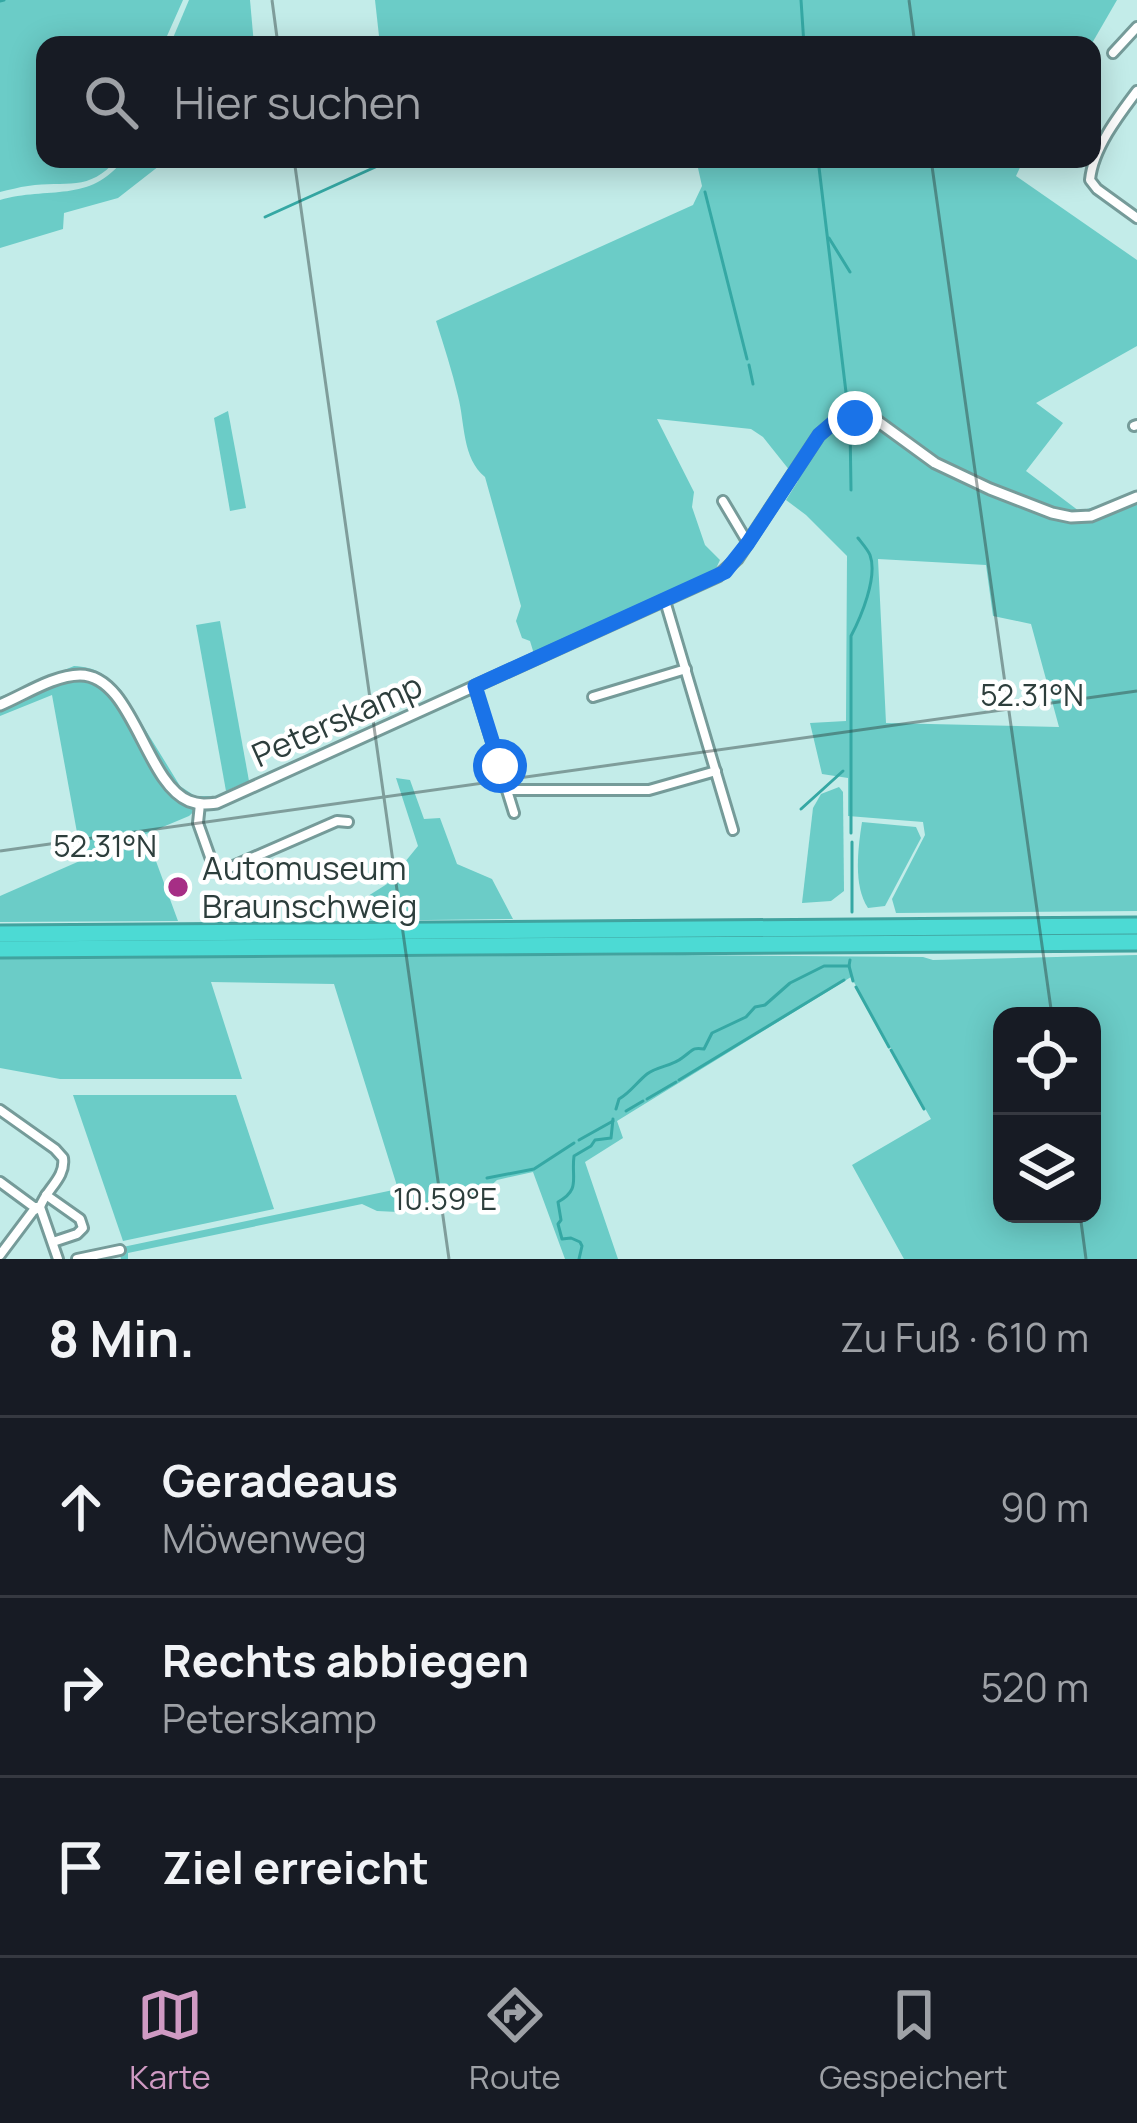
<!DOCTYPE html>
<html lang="de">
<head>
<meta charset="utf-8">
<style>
  :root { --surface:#171b24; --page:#242831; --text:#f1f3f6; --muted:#9ea1a6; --line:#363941; --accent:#cf9ac3 }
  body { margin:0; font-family:Manrope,sans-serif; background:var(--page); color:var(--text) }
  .controls { position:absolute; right:36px; bottom:36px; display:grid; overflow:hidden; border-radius:24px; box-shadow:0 6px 30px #0003 }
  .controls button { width:108px; height:108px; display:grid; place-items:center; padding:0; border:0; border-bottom:3px solid var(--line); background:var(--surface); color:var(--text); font:60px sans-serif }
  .stop { position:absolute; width:36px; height:36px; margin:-27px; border:9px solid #1a73e8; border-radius:50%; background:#fff }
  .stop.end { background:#1a73e8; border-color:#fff; box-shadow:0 3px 12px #0008 }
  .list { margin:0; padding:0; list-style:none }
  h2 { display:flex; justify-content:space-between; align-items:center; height:156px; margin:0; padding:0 48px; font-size:51px }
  h2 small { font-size:39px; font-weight:400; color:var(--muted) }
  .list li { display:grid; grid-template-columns:78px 1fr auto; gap:36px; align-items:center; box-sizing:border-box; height:180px; padding:0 48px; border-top:3px solid var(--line) }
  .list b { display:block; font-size:45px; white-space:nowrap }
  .list p { margin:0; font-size:39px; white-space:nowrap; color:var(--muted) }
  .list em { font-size:39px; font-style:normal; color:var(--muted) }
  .icon { flex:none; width:66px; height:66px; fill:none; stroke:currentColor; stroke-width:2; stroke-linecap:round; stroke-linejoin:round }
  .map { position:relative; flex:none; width:1137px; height:1259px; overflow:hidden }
  .search { position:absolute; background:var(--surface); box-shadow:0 6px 30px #0003; left:36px; right:36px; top:36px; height:132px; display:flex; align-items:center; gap:30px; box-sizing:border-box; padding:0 42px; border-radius:24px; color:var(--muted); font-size:45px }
  .sheet { height:696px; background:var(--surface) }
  nav { display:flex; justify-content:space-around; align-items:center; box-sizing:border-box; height:168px; border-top:3px solid var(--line); background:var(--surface); font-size:33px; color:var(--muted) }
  nav a { display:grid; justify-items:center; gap:6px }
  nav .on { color:var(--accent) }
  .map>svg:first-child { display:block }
  .green { fill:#6bccc7; fill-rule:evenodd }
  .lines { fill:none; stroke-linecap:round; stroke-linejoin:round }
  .stream { stroke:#35a8a4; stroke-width:3 }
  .minor-casing { stroke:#759b99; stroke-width:14 }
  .tertiary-casing { stroke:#759b99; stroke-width:15 }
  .motorway-casing { stroke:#41a39f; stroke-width:21 }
  .minor { stroke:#fff; stroke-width:8 }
  .tertiary { stroke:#fff; stroke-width:9 }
  .motorway { stroke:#4cdad4; stroke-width:15 }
  .route { stroke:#1a73e8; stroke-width:15 }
  .ticks { fill:none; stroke:#2d3e3c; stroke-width:3; stroke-opacity:0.45 }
  .poi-dot { fill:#a62e85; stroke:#fff; stroke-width:4.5 }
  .labels { text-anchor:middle; stroke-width:9; stroke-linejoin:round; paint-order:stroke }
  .street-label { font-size:33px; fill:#2d3e3c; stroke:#fff }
  .poi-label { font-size:33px; fill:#2d3e3c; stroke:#fff; text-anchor:start }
  .ticks-label { font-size:30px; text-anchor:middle; fill:#2d3e3c; stroke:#fff; stroke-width:9; stroke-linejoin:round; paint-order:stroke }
</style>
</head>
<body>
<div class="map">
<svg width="1137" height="1259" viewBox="0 0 1137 1259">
  <rect width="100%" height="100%" fill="#c3ece9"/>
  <g class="green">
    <path d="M0 0H183L163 45H45V159H117C89 193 66 180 28 186 19 187 9 190 0 192Z"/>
    <polygon points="189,0 250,0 254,45 170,45"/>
    <polygon points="375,0 1117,0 1091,45 380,45"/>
    <path d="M124 159H168L118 198 64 213 63 229 0 248V200C48 186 90 204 124 159Z"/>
    <path d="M696 159H1024L1016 176 1137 260V346L1036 403 1063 423 1026 471 1079 511 1137 496V911L896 913 892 899 925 835 923 822 848 816V778L822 774 810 723 846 721 847 556 806 515 786 500 798 481 763 437 751 429 657 419 694 492 692 507 705 545 720 560 712 577 534 654 530 641 522 638 516 621 521 606 485 477C462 458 465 423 458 396 452 371 444 346 436 321L693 205 702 186ZM878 559 986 565 993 616 1031 624 1059 727 886 723Z"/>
    <polygon points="228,411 246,508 230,511 214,418"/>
    <polygon points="220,621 249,781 226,791 196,625"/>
    <path d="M74 666C95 667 106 674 121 690L180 786 195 796H211L189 816 146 834 178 921 0 922V896L82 860 52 695 0 716V697Z"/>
    <polygon points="396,778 410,780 424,819 440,818 457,864 492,879 513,919 345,921 341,913 387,884 418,846"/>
    <polygon points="839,787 843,792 844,891 831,901 802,903 813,808 821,794"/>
    <path d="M862 822 916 827 921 838 885 906 868 908C853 886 858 848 862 822Z"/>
    <path d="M682 955 923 957 933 960 1137 955V1259H904L852 1165 931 1119 851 977 617 1121 623 1138 585 1162 618 1259H565L533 1172 497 1180 482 1194 441 1204 417 1201 398 1212 377 1211 362 1204 128 1253V1259H121L118 1248 398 1189 334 984 211 982 242 1079H60L0 1068V959ZM1002 1016H1092V1214H1002Z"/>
    <polygon points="73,1095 236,1095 274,1209 123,1241"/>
  </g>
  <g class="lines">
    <g class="stream">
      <polyline points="801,0 804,45"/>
      <polyline points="0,1 4,0"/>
      <polyline points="789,45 804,40"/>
      <polyline points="818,159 848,409"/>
      <polyline points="705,192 747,359"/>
      <polyline points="265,217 393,159"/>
      <polyline points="829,238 850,272"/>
      <polyline points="749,365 753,384"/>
      <polyline points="850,425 851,490"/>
      <polyline points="801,809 843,771"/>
      <path d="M851 833V636C861 617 878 577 870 555 868 550 861 542 858 538"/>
      <polyline points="852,842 852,912"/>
      <polyline points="849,966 853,981"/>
      <polyline points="856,987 889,1047"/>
      <polyline points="891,1050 924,1109"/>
      <polyline points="679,1080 844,980"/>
      <polyline points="647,1099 676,1082"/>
      <path d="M616 1109 619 1099C630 1093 637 1082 647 1074 658 1066 672 1066 682 1058 693 1050 693 1047 704 1049L712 1033 746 1017 755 1007 765 1005 790 983 824 966H849L850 960"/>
      <polyline points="626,1111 643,1101"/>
      <polyline points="579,1140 613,1121"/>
      <polyline points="487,1178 534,1169 574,1143"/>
      <path d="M579 1259 582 1246 580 1242 571 1238 562 1239 558 1224 561 1220 558 1202C581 1189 571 1179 574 1156L591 1146 595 1140 611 1138 613 1119"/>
    </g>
    <g class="minor-casing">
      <g id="minor">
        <polyline points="1113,53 1137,27"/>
        <path d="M1137 91C1118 116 1093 149 1090 180L1097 189 1137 218"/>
        <polyline points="1134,426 1137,425"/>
        <polyline points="723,501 748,543"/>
        <polyline points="665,601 733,830"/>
        <polyline points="475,687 514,813"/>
        <polyline points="593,697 686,669"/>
        <polyline points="507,790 649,790 716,771"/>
        <polyline points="200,804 198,823 214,868 222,871 337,821 348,822"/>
        <path d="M0 1110 55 1149 63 1158C66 1178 46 1189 40 1207L58 1259"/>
        <polyline points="0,1182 34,1207 40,1207 33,1211 0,1255"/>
        <polyline points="46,1195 80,1219 83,1228 77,1234 53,1242"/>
        <polyline points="77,1259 120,1250"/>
      </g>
    </g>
    <g class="tertiary-casing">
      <path id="tertiary" d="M0 705C24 695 54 675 80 675 133 675 145 783 189 801 199 805 208 804 217 803L718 576 737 559 819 435 833 423 845 419 859 417 876 420 935 463 990 489 1052 513 1071 517 1091 516 1137 497"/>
    </g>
    <g class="motorway-casing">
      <g id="motorway">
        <polyline points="0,934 1137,926"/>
        <polyline points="0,949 1137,942"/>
      </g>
    </g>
    <use href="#minor" class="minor"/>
    <use href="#tertiary" class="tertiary"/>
    <use href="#motorway" class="motorway"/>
  </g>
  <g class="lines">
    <polyline class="route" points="500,766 475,686 725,572 748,543 819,435 833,423 855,418"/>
  </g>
  <path class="ticks" d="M272 0 278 45M909 0 915 45M294 159 449 1259M931 159 1052 1016M0 851 1137 691M1080 1214 1086 1259"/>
  <circle class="poi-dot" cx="178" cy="887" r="12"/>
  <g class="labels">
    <g class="street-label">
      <text transform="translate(337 720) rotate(-24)" y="12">Peterskamp</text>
    </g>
    <g class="poi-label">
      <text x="202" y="880">Automuseum<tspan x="202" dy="38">Braunschweig</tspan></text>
    </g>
  </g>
  <g class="ticks-label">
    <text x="1032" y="706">52.31°N</text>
    <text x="105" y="857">52.31°N</text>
    <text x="445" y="1210">10.59°E</text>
  </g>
</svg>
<div class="controls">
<button><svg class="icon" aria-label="locate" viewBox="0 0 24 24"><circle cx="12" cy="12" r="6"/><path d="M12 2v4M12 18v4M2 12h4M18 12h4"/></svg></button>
<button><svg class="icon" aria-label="layers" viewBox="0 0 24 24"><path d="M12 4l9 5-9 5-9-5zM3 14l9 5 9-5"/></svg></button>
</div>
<div class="stop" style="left:500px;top:766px"></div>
<div class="stop end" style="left:855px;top:418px"></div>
<div class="search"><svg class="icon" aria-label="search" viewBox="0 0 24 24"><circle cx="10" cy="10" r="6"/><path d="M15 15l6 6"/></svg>Hier suchen</div>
</div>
<section class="sheet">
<h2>8 Min.<small>Zu Fuß · 610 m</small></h2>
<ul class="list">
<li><svg class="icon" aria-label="ahead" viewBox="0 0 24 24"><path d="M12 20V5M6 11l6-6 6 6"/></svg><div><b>Geradeaus</b><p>Möwenweg</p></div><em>90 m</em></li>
<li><svg class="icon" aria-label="right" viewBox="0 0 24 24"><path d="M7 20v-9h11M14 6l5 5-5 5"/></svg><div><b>Rechts abbiegen</b><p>Peterskamp</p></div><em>520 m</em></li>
<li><svg class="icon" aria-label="arrive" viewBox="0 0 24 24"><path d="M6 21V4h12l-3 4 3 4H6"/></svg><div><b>Ziel erreicht</b></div></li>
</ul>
</section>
<nav>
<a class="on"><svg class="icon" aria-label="map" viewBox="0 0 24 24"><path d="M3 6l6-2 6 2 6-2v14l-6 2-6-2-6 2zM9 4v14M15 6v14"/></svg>Karte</a>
<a><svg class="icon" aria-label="directions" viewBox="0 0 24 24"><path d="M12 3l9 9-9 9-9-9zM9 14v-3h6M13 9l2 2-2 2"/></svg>Route</a>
<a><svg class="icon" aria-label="saved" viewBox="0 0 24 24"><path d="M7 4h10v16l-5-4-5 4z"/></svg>Gespeichert</a>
</nav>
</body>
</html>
